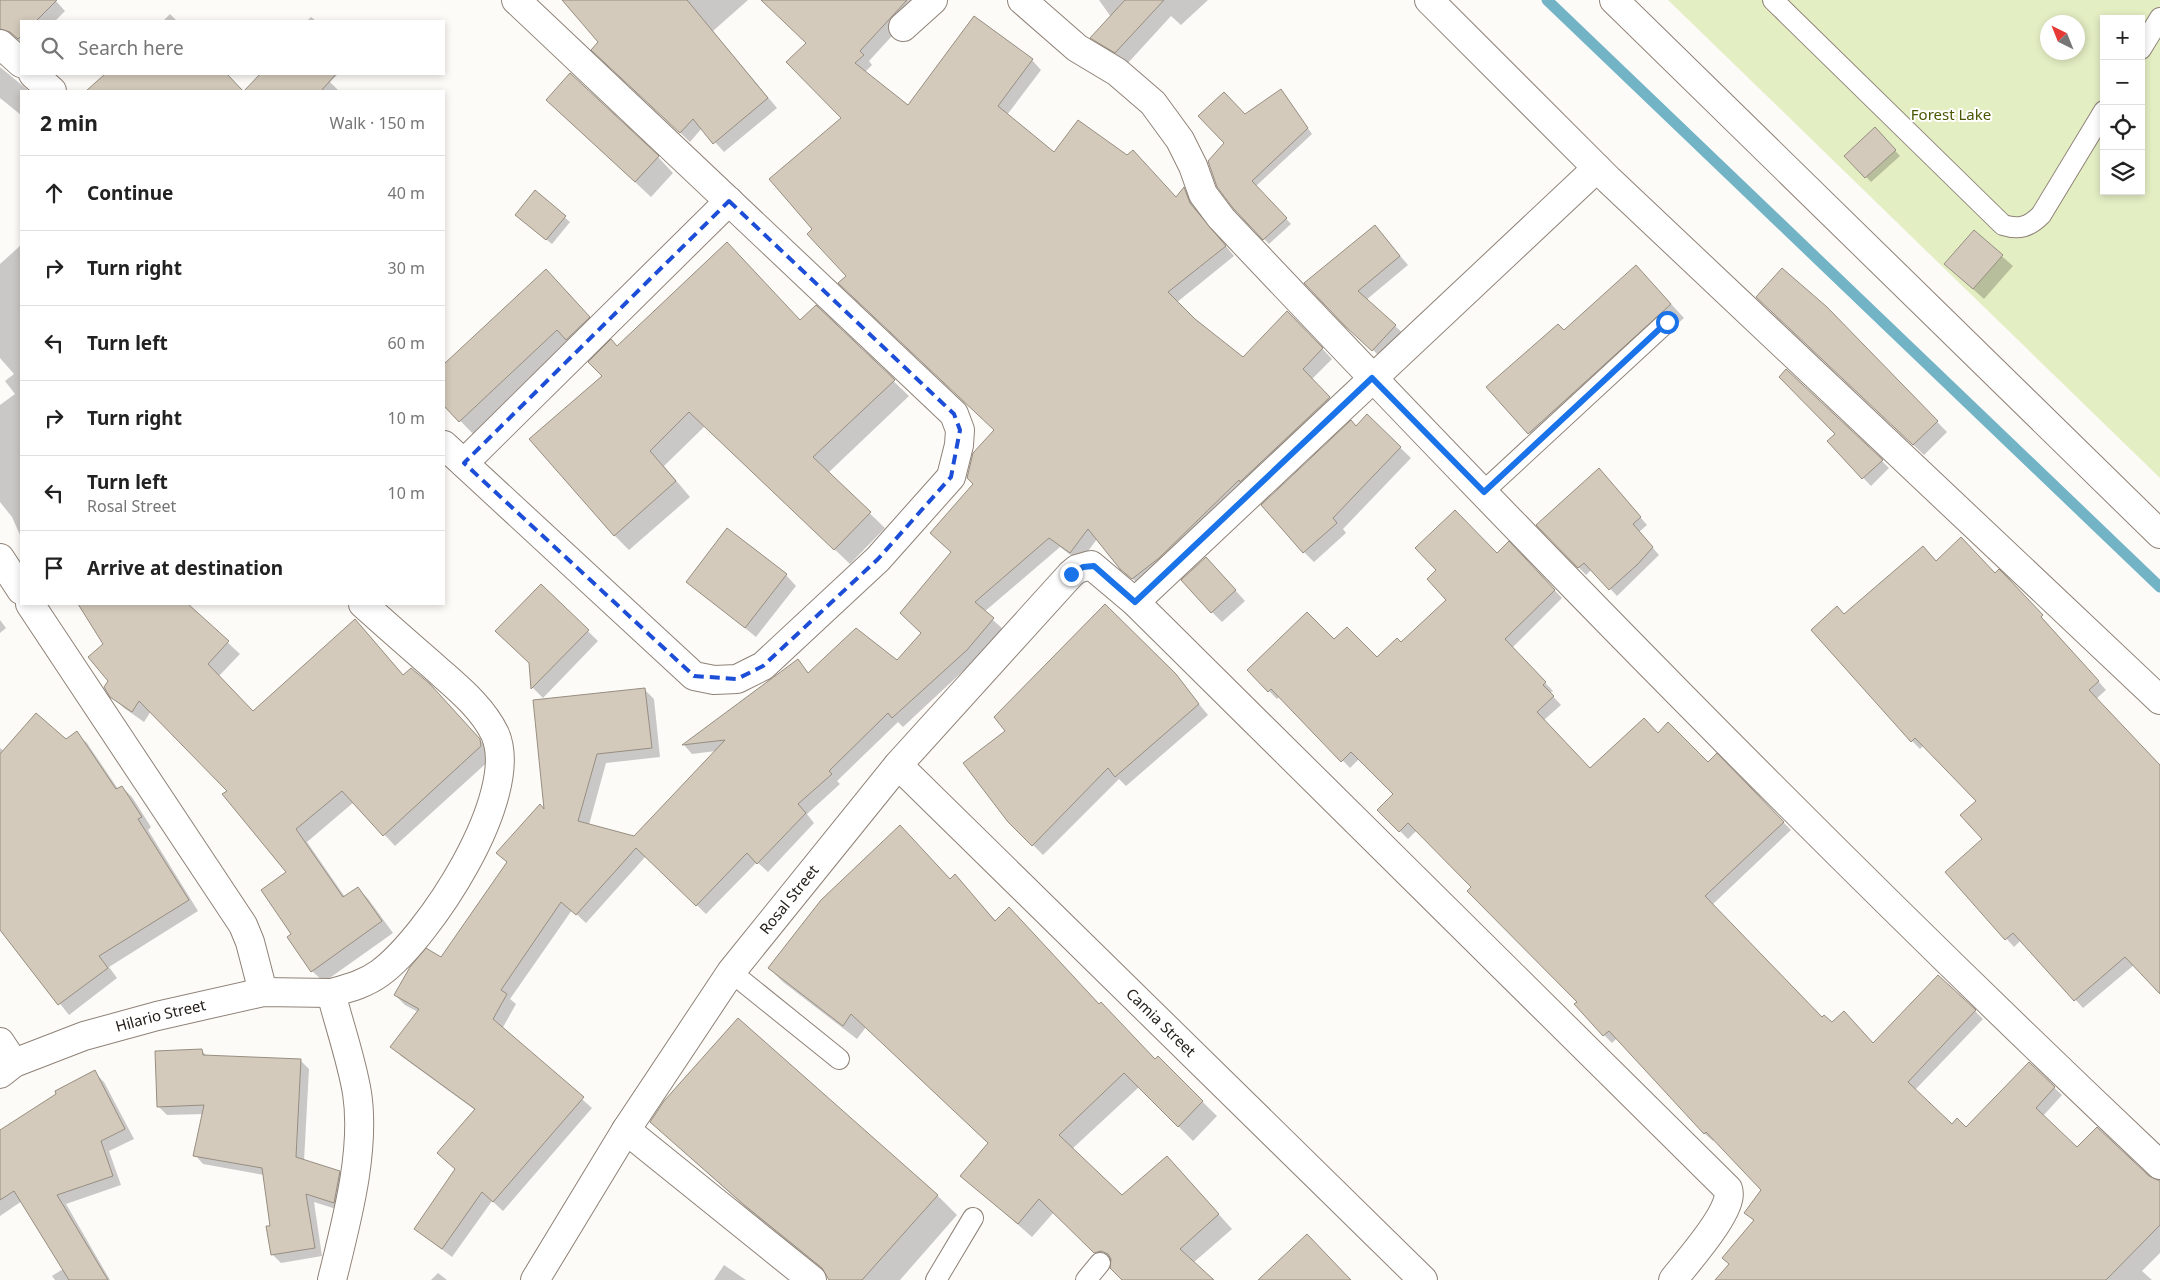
<!DOCTYPE html>
<html lang="en">
<head>
<meta charset="utf-8">
<style>
  :root { --surface:#fff; --page:#f6f6f6; --text:#222; --muted:#767676; --line:#e0e0e0 }
  body { margin:0; font-family:"Noto Sans",sans-serif; background:var(--page); color:var(--text) }
  .controls { position:absolute; right:15px; top:15px; display:grid; overflow:hidden; border-radius:0px; box-shadow:0 2px 8px #0003 }
  .controls button { width:45px; height:45px; display:grid; place-items:center; padding:0; border:0; border-bottom:1px solid var(--line); background:var(--surface); color:var(--text); font:25px sans-serif }
  .compass { position:absolute; left:2040px; top:15px; width:45px; height:45px; border-radius:50%; background:var(--surface); box-shadow:0 2px 8px #0003; rotate:317deg }
  .stop { position:absolute; width:15px; height:15px; margin:-11px; border:4px solid #1a73e8; border-radius:50%; background:#fff }
  .stop.end { background:#1a73e8; border-color:#fff; box-shadow:0 1px 5px #0008 }
  .list { margin:0; padding:0; list-style:none }
  h2 { display:flex; justify-content:space-between; align-items:center; height:65px; margin:0; padding:0 20px; font-size:21px }
  h2 small { font-size:16px; font-weight:400; color:var(--muted) }
  .list li { display:grid; grid-template-columns:32px 1fr auto; gap:15px; align-items:center; box-sizing:border-box; height:75px; padding:0 20px; border-top:1px solid var(--line) }
  .list b { display:block; font-size:19px; white-space:nowrap }
  .list p { margin:0; font-size:16px; white-space:nowrap; color:var(--muted) }
  .list em { font-size:16px; font-style:normal; color:var(--muted) }
  .icon { flex:none; width:28px; height:28px; fill:none; stroke:currentColor; stroke-width:2; stroke-linecap:round; stroke-linejoin:round }
  .map { position:relative; flex:none; width:2160px; height:1280px; overflow:hidden }
  .search { position:absolute; background:var(--surface); box-shadow:0 2px 8px #0003; left:20px; top:20px; width:425px; height:55px; display:flex; align-items:center; gap:12px; box-sizing:border-box; padding:0 18px; border-radius:0px; color:var(--muted); font-size:19px }
  .panel { position:absolute; background:var(--surface); box-shadow:0 2px 8px #0003; left:20px; top:90px; width:425px; height:515px; border-radius:0px }
  .map>svg:first-child { display:block }
  .green { fill:#e4eec3; fill-rule:evenodd }
  .shadow { fill:#0003 }
  .lines { fill:none; stroke-linecap:round; stroke-linejoin:round }
  .stream { stroke:#72b4c6; stroke-width:11 }
  .building { fill:#d3cabb; stroke:#978e81 }
  .service-casing { stroke:#8f8277; stroke-width:22 }
  .minor-casing { stroke:#8f8277; stroke-width:30 }
  .tertiary-casing { stroke:#8f8277; stroke-width:30 }
  .service { stroke:#fff; stroke-width:20 }
  .minor { stroke:#fff; stroke-width:28 }
  .tertiary { stroke:#fff; stroke-width:28 }
  .route { stroke:#1a73e8; stroke-width:6 }
  .marked { fill:none; stroke:#1d4ed8; stroke-width:4; stroke-dasharray:10 6; stroke-linejoin:round }
  .labels { text-anchor:middle; stroke-width:4; stroke-linejoin:round; paint-order:stroke }
  .park-label { font-size:15px; fill:#4b5700; stroke:#fff }
  .street-label { font-size:15px; fill:#25201b; stroke:#fff }
</style>
</head>
<body>
<div class="map">
<svg width="2160" height="1280" viewBox="0 0 2160 1280">
  <rect width="100%" height="100%" fill="#fdfbf8"/>
  <path class="green" d="M1668 0H2160V478ZM2104 19H2141V191H2104ZM2048 22H2078V52H2048Z"/>
  <g class="shadow">
    <polygon points="0,0 55,0 65,11 55,21 21,21 21,43 15,38 6,38 0,42"/>
    <polygon points="564,0 748,0 713,31 777,108 724,152 702,128 690,142 604,60 602,39"/>
    <polygon points="762,0 930,0 902,25 869,61 872,65 865,72 908,107 1032,60 1041,70 1007,115 1054,154 1176,198 1184,189 1193,198 1200,214 1234,256 1176,303 1243,359 1297,322 1332,359 1312,379 1338,408 1143,588 1120,568 1097,539 1080,562 1060,547 984,612 1003,629 976,659 903,727 898,722 837,781 840,784 807,814 814,823 768,872 757,862 706,914 646,856 586,923 572,910 510,999 516,1004 502,1029 592,1108 503,1211 492,1201 452,1257 415,1229 456,1170 475,1110 401,1056 392,1046 418,1012 405,1005 395,995 442,958 508,863 498,853 545,812 645,690 654,699 660,757 606,763 589,825 635,838 716,751 692,754 684,745 797,661 809,673 898,662 923,633 996,430 848,276 814,229 843,118 808,43"/>
    <polygon points="1099,0 1208,0 1181,25 1171,16 1127,64 1104,49 1092,38 1111,17"/>
    <polygon points="170,14 177,21 163,21"/>
    <polygon points="311,17 316,21 307,21"/>
    <polygon points="0,67 29,91 21,91 21,115 0,98"/>
    <polygon points="107,74 226,74 242,91 88,91"/>
    <polygon points="261,74 338,74 330,82 339,91 246,91"/>
    <polygon points="1281,90 1312,134 1256,186 1291,224 1269,244 1234,207 1245,116"/>
    <polygon points="547,100 658,157 673,173 651,197"/>
    <polygon points="1875,129 1900,156 1871,182 1846,156"/>
    <polygon points="535,192 570,222 552,244 522,220"/>
    <polygon points="1375,226 1408,265 1366,300 1404,334 1382,359 1306,283"/>
    <polygon points="1974,232 2013,266 1984,299 1956,274"/>
    <polygon points="21,245 21,537 12,517 0,502 0,405 15,394 5,381 14,374 0,358 0,264"/>
    <polygon points="546,271 604,333 475,436 444,404 444,366"/>
    <polygon points="1649,280 1684,318 1542,447 1488,387 1564,331"/>
    <polygon points="816,307 909,396 828,473 885,528 850,564 705,426 664,466 690,497 629,550 614,535 603,376 617,347 800,321"/>
    <polygon points="1768,308 1826,308 1947,432 1924,455"/>
    <polygon points="1367,416 1411,458 1343,529 1346,533 1314,562 1304,552 1356,427"/>
    <polygon points="1829,442 1882,461 1889,468 1871,486"/>
    <polygon points="1606,477 1647,525 1639,532 1659,555 1617,596 1592,569 1586,575 1538,525"/>
    <polygon points="1509,543 1562,598 1512,648 1553,691 1550,693 1561,705 1544,720 1590,770 1659,734 1708,764 1717,755 1791,830 1712,905 1822,1018 1873,1044 1975,1011 1983,1019 1915,1090 1952,1126 1966,1128 2029,1064 2062,1095 2043,1116 2077,1149 2157,1182 2160,1181 2160,1253 2142,1271 2152,1280 1716,1280 1730,1264 1754,1221 1746,1213 1763,1190 1715,1139 1713,1141 1705,1134 1617,1038 1612,1043 1604,1035 1578,1002 1473,887 1417,830 1408,839 1379,810 1395,794 1360,758 1350,768 1280,696 1277,699 1248,670 1334,641 1377,659 1401,644"/>
    <polygon points="1923,547 1937,562 1995,575 2016,588 2106,690 2096,699 2160,767 2160,992 2134,965 2083,1008 2021,940 2014,947 1947,872 1984,839 1978,801 1924,745 1920,749 1912,741 1845,615"/>
    <polygon points="1216,569 1245,601 1222,622 1212,612"/>
    <polygon points="786,575 796,586 756,637 687,581"/>
    <polygon points="541,586 598,641 543,698 533,688 530,663"/>
    <polygon points="79,604 152,604 154,607 156,604 186,604 240,654 218,677 253,713 367,633 404,676 441,697 491,752 492,758 395,846 354,802 307,842 345,897 358,888 369,900 393,933 324,982 312,971 293,934 288,872 229,791 151,711 144,722 124,708 111,696 104,644"/>
    <polygon points="0,620 6,628 0,633"/>
    <polygon points="1185,687 1208,715 1126,786 1119,779 1043,855 1009,821"/>
    <polygon points="76,733 87,743 118,789 122,787 132,797 151,827 148,830 198,911 109,967 117,978 69,1015 0,928 0,748 4,751 66,741"/>
    <polygon points="955,876 996,921 1100,1005 1156,1061 1158,1058 1217,1116 1193,1141 1139,1087 1072,1149 1122,1197 1167,1157 1232,1229 1193,1263 1212,1280 1123,1280 1112,1266 1110,1266 1054,1212 1032,1237 962,1176 989,1143 866,1027 857,1039 783,982 769,968"/>
    <polygon points="202,1051 208,1057 301,1061 309,1069 304,1161 339,1172 348,1181 342,1211 314,1202 322,1256 281,1263 272,1254 271,1227 264,1175 203,1164 195,1155 204,1114 167,1115 159,1107"/>
    <polygon points="94,1072 104,1082 134,1139 109,1151 121,1185 66,1204 110,1280 55,1280 52,1276 63,1269 22,1201 0,1216 0,1132"/>
    <polygon points="652,1122 937,1195 957,1215 900,1280 830,1280 826,1274 764,1224"/>
    <polygon points="724,1265 746,1280 714,1280"/>
    <polygon points="438,1273 447,1280 431,1280"/>
  </g>
  <g class="lines">
    <polyline class="stream" points="1547,0 2160,587"/>
  </g>
  <g class="building">
    <polygon points="0,0 57,0 36,21 21,21 21,36 18,39 10,32 0,29"/>
    <polygon points="562,0 687,0 768,98 713,144 693,119 680,133 591,50 598,42"/>
    <polygon points="761,0 907,0 860,51 864,55 855,63 908,105 974,16 1033,59 998,106 1054,152 1078,120 1127,155 1133,150 1176,197 1184,187 1190,203 1226,246 1168,292 1195,319 1243,357 1287,311 1323,348 1303,369 1330,397 1240,482 1239,480 1159,558 1132,579 1120,569 1088,529 1070,553 1049,538 975,602 994,618 967,650 892,718 888,713 829,771 832,774 798,804 806,813 757,864 747,853 696,906 636,848 576,915 561,902 501,990 507,994 493,1019 584,1097 493,1202 482,1192 442,1249 414,1229 455,1169 437,1153 475,1109 390,1047 419,1009 394,995 410,967 426,948 441,957 507,862 496,853 540,804 544,809 533,700 645,688 652,748 597,754 578,821 634,836 725,740 682,745 798,659 808,673 856,628 897,660 921,633 900,613 951,552 930,533 973,484 967,478 973,453 994,430 838,283 846,276 807,234 812,229 769,179 841,118 786,62 806,43"/>
    <polygon points="1125,0 1164,0 1115,53 1090,38"/>
    <polygon points="570,73 659,156 635,182 546,100"/>
    <polygon points="105,74 227,74 243,91 86,91"/>
    <polygon points="260,74 336,74 321,91 244,91"/>
    <polygon points="1281,89 1308,128 1252,181 1287,218 1263,240 1233,208 1217,187 1208,161 1224,143 1198,116 1224,92 1245,114"/>
    <polygon points="1875,127 1896,150 1865,178 1844,156"/>
    <polygon points="535,190 566,216 546,240 515,215"/>
    <polygon points="1375,225 1400,256 1358,291 1396,325 1372,351 1345,326 1304,283"/>
    <polygon points="1974,230 2003,255 1973,289 1944,264"/>
    <polygon points="727,242 800,320 816,305 895,380 813,457 871,512 834,550 689,412 650,451 676,481 614,536 529,439 602,376 588,362 611,339 617,346"/>
    <polygon points="1636,265 1671,304 1528,434 1486,387 1558,324 1564,330"/>
    <polygon points="1782,268 1827,307 1938,421 1913,445 1756,297"/>
    <polygon points="546,269 590,317 566,340 557,330 459,422 444,406 444,364"/>
    <polygon points="1786,369 1883,460 1862,479 1827,441 1835,434 1779,377"/>
    <polygon points="1367,414 1401,447 1333,518 1337,523 1303,553 1261,505 1351,420 1356,426"/>
    <polygon points="1599,468 1641,517 1633,524 1653,547 1638,564 1609,590 1584,563 1578,568 1536,525"/>
    <polygon points="1455,510 1497,553 1509,541 1555,590 1505,639 1546,682 1543,685 1554,696 1537,712 1590,768 1644,718 1658,733 1668,722 1708,762 1717,753 1784,822 1705,896 1822,1017 1824,1015 1832,1022 1844,1011 1873,1043 1938,975 1976,1010 1908,1082 1952,1124 1957,1118 1966,1127 2029,1062 2055,1087 2036,1108 2077,1147 2097,1127 2149,1176 2160,1181 2160,1225 2106,1280 1715,1280 1729,1264 1722,1258 1754,1220 1744,1213 1761,1190 1706,1132 1704,1134 1609,1031 1603,1036 1574,1004 1577,1002 1467,891 1471,887 1408,823 1399,832 1377,810 1393,794 1351,752 1341,762 1271,689 1268,692 1247,670 1307,612 1334,639 1347,627 1377,657 1397,638 1401,642 1446,600 1427,579 1436,570 1415,548"/>
    <polygon points="727,528 787,574 745,628 686,582"/>
    <polygon points="1961,537 1995,573 1999,569 2008,578 2043,615 2041,617 2099,681 2089,690 2160,765 2160,994 2125,957 2074,1001 2013,933 2005,940 1945,872 1982,839 1960,815 1976,801 1915,738 1911,742 1811,630 1837,606 1844,614 1923,546 1936,561"/>
    <polygon points="1206,557 1236,590 1211,613 1181,580"/>
    <polygon points="541,584 589,630 531,689 529,663 495,631"/>
    <polygon points="78,604 188,604 229,641 208,664 253,711 355,619 403,675 411,668 430,684 480,739 481,746 383,836 342,791 296,829 343,897 358,887 382,921 311,972 287,937 291,934 261,890 286,872 222,794 227,791 139,701 132,712 110,697 104,687 108,681 88,657 103,644"/>
    <polygon points="1105,604 1176,674 1199,704 1115,777 1108,768 1032,846 1008,822 963,763 1005,731 994,717"/>
    <polygon points="36,713 66,739 77,731 116,789 122,786 142,817 138,819 189,900 99,956 108,968 58,1005 0,930 0,754"/>
    <polygon points="900,825 950,879 955,874 995,921 1009,907 1099,1004 1101,1002 1155,1059 1158,1056 1203,1101 1178,1127 1124,1073 1059,1135 1122,1195 1167,1156 1219,1214 1180,1249 1214,1280 1122,1280 1110,1268 1111,1259 1108,1254 1101,1251 1094,1253 1039,1199 1018,1224 960,1176 988,1143 851,1014 843,1026 768,968 821,900"/>
    <polygon points="738,1018 938,1195 862,1280 829,1280 822,1268 743,1204 650,1122 664,1101"/>
    <polygon points="202,1049 203,1055 301,1059 296,1157 340,1171 334,1203 306,1194 315,1248 271,1255 266,1226 270,1226 262,1168 193,1156 204,1105 157,1107 155,1051"/>
    <polygon points="95,1070 125,1129 101,1141 113,1176 57,1195 108,1280 69,1280 14,1191 0,1200 0,1130 56,1094 55,1091"/>
    <polygon points="1307,1234 1351,1280 1258,1280"/>
  </g>
  <g class="lines">
    <g class="service-casing">
      <g id="service">
        <path d="M1773 0 2003 225C2019 230 2029 227 2041 215L2104 111"/>
        <polyline points="2141,49 2160,18"/>
        <polyline points="1483,492 1667,322"/>
        <polyline points="731,972 839,1059"/>
        <polyline points="936,1280 973,1218"/>
        <polyline points="1086,1280 1100,1263"/>
      </g>
    </g>
    <g class="minor-casing">
      <g id="minor">
        <path d="M1022 0 1077 48 1117 72 1153 103 1180 140 1193 166 1203 194 1221 218C1526 541 1837 860 2160 1165"/>
        <polyline points="1429,0 1609,180 2160,700"/>
        <polyline points="903,27 933,0"/>
        <polyline points="0,44 21,63"/>
        <polyline points="33,74 52,91"/>
        <polyline points="444,445 694,676 714,680 737,679 763,666 878,559 951,477 959,445 960,430 954,414 516,0"/>
        <polyline points="464,463 729,201"/>
        <polyline points="0,558 21,590"/>
        <polyline points="1135,602 1597,168"/>
        <polyline points="30,604 243,925 250,942 263,992"/>
        <path id="s1" d="M898 765 1423 1280"/>
        <polyline points="0,1042 14,1063"/>
        <path id="s2" d="M0 1074 14 1063 84 1036 157 1016 263 992 331 993"/>
        <polyline points="626,1130 812,1280"/>
        <path d="M332 1280C346 1223 366 1151 357 1093 352 1062 339 1024 331 993 349 988 365 984 380 973 429 937 522 795 495 734 481 705 454 685 431 664 408 644 385 624 363 604"/>
        <path id="s3" d="M535 1280 626 1130 731 972 898 765 1071 574 1077 569 1091 565 1135 602 1728 1189C1736 1208 1686 1263 1673 1280"/>
      </g>
    </g>
    <g class="tertiary-casing">
      <polyline id="tertiary" points="1614,0 2160,534"/>
    </g>
    <use href="#service" class="service"/>
    <use href="#minor" class="minor"/>
    <use href="#tertiary" class="tertiary"/>
  </g>
  <g class="lines">
    <polyline class="route" points="1071,574 1083,567 1094,566 1135,602 1372,378 1484,492 1667,322"/>
  </g>
  <path class="marked" d="M729 201 954 414 960 430 951 477 878 559 763 666 737 679 694 676 464 463Z"/>
  <g class="labels">
    <g class="park-label">
      <text x="1951" y="120">Forest Lake</text>
    </g>
    <g class="street-label">
      <text dy="5" stroke="none"><textPath href="#s3" startOffset="458">Rosal Street</textPath></text>
      <text dy="5" stroke="none"><textPath href="#s2" startOffset="172">Hilario Street</textPath></text>
      <text dy="5" stroke="none"><textPath href="#s1" startOffset="368">Camia Street</textPath></text>
    </g>
  </g>
</svg>
<div class="controls">
<button>+</button>
<button>−</button>
<button><svg class="icon" aria-label="locate" viewBox="0 0 24 24"><circle cx="12" cy="12" r="6"/><path d="M12 2v4M12 18v4M2 12h4M18 12h4"/></svg></button>
<button><svg class="icon" aria-label="layers" viewBox="0 0 24 24"><path d="M12 4l9 5-9 5-9-5zM3 14l9 5 9-5"/></svg></button>
</div>
<svg class="compass" viewBox="-18 -18 36 36"><path d="M0-13l5 13h-10z" fill="#e53935"/><path d="M0 13l5-13h-10z" fill="#767676"/></svg>
<div class="stop" style="left:1667px;top:322px"></div>
<div class="stop end" style="left:1071px;top:574px"></div>
<div class="search"><svg class="icon" aria-label="search" viewBox="0 0 24 24"><circle cx="10" cy="10" r="6"/><path d="M15 15l6 6"/></svg>Search here</div>
<section class="panel">
<h2>2 min<small>Walk · 150 m</small></h2>
<ul class="list">
<li><svg class="icon" aria-label="ahead" viewBox="0 0 24 24"><path d="M12 20V5M6 11l6-6 6 6"/></svg><div><b>Continue</b></div><em>40 m</em></li>
<li><svg class="icon" aria-label="right" viewBox="0 0 24 24"><path d="M7 20v-9h11M14 6l5 5-5 5"/></svg><div><b>Turn right</b></div><em>30 m</em></li>
<li><svg class="icon" aria-label="left" viewBox="0 0 24 24"><path d="M17 20v-9H6M10 6l-5 5 5 5"/></svg><div><b>Turn left</b></div><em>60 m</em></li>
<li><svg class="icon" aria-label="right" viewBox="0 0 24 24"><path d="M7 20v-9h11M14 6l5 5-5 5"/></svg><div><b>Turn right</b></div><em>10 m</em></li>
<li><svg class="icon" aria-label="left" viewBox="0 0 24 24"><path d="M17 20v-9H6M10 6l-5 5 5 5"/></svg><div><b>Turn left</b><p>Rosal Street</p></div><em>10 m</em></li>
<li><svg class="icon" aria-label="arrive" viewBox="0 0 24 24"><path d="M6 21V4h12l-3 4 3 4H6"/></svg><div><b>Arrive at destination</b></div></li>
</ul>
</section>
</div>
</body>
</html>
